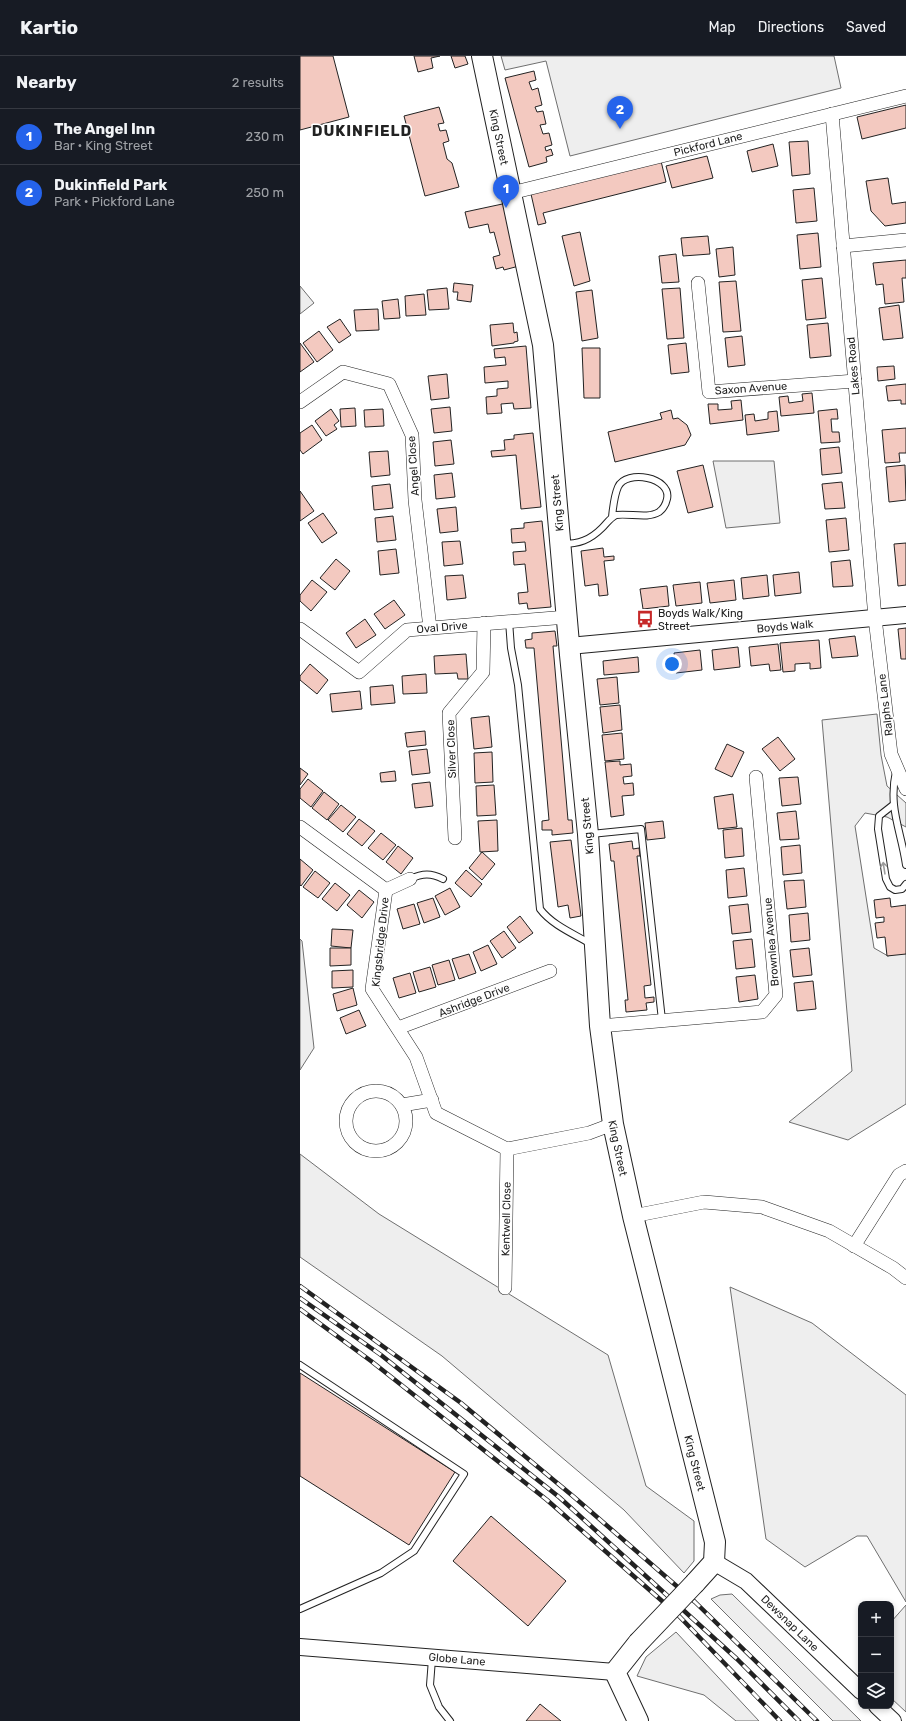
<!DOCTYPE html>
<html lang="en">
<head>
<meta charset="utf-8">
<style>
  :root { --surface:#171b24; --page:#242831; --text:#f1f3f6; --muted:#9ea1a6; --line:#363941; --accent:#2563eb }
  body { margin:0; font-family:Rubik,sans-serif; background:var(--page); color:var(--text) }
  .controls { position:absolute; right:12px; bottom:12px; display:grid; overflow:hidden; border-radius:8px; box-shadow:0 2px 6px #0003 }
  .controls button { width:36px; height:36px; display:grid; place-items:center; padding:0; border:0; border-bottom:1px solid var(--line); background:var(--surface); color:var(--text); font:20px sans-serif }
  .you { position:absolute; left:372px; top:608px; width:14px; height:14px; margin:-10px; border:3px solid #fff; border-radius:50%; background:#1a73e8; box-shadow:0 0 0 6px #1a73e833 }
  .badge { display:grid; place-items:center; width:26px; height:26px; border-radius:50%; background:var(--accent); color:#fff; font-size:13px; font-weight:700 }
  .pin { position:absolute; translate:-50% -33px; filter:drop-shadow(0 1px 2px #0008) }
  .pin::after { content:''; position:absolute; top:21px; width:14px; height:12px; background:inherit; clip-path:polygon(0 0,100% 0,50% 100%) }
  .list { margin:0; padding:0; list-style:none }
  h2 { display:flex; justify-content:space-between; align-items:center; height:52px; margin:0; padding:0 16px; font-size:17px }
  h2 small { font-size:13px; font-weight:400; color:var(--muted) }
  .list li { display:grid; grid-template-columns:26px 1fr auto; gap:12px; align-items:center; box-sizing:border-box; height:56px; padding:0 16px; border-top:1px solid var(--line) }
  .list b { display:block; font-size:15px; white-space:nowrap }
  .list p { margin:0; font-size:13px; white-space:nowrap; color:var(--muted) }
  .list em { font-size:13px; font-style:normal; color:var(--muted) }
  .icon { flex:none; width:22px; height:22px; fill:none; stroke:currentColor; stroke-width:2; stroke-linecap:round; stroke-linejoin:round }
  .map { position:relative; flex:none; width:606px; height:1665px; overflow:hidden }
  header { display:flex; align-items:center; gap:24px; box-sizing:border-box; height:56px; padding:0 20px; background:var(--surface); border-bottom:1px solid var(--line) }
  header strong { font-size:19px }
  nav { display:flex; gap:22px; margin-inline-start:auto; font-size:14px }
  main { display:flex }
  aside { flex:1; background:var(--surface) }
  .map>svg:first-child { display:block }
  .green { fill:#eee; stroke:#6f6f6f }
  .building { fill:#f3c9c0; stroke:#222 }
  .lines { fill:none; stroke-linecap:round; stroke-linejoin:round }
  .service-casing { stroke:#222; stroke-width:8 }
  .minor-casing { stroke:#222; stroke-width:14 }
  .tertiary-casing { stroke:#222; stroke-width:18 }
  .primary-casing { stroke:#222; stroke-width:22 }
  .service { stroke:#fff; stroke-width:6 }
  .minor { stroke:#fff; stroke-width:13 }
  .tertiary { stroke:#fff; stroke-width:16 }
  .primary { stroke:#fff; stroke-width:20 }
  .rail-casing { stroke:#222; stroke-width:4.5 }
  .rail { stroke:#fff; stroke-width:3; stroke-dasharray:9; stroke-linecap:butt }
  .primary-bridge-casing { stroke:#222; stroke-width:22; stroke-linecap:butt }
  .primary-bridge { stroke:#fff; stroke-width:20 }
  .oneway { stroke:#9c9c9c }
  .labels { text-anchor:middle; stroke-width:3; stroke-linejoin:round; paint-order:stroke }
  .street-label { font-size:11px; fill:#222; stroke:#fff }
  .poi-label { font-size:11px; fill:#222; stroke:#fff; text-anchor:start }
  .district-label { font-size:15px; font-weight:bold; letter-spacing:1px; fill:#222; stroke:#fff }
</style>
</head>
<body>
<header>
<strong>Kartio</strong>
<nav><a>Map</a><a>Directions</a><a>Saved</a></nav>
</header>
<main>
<aside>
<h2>Nearby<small>2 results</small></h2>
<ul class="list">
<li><span class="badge">1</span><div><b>The Angel Inn</b><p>Bar · King Street</p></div><em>230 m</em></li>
<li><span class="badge">2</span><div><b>Dukinfield Park</b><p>Park · Pickford Lane</p></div><em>250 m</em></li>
</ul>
</aside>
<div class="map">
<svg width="606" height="1665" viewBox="0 0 606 1665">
  <rect width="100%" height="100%" fill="#fff"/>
  <g class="green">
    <polygon points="201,0 534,0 541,32 270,100 246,5 205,14"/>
    <polygon points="0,230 14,247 0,258"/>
    <polygon points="413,405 474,405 480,467 426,472"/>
    <polygon points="577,658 581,699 587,730 606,747 606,771 587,761 565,757 555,770 574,892 588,900 606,894 606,1048 548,1084 489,1066 552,1015 522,664"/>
    <polygon points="0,883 2,885 14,992 0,1014"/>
    <polygon points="0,1098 79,1158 308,1299 346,1430 394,1465 394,1505 384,1517 324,1454 142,1300 0,1201"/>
    <polygon points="430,1231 512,1267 606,1339 606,1546 567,1480 557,1480 505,1511 466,1483"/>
    <polygon points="432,1538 561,1665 533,1665 411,1543 420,1539"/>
    <polygon points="606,1549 606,1656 591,1642 591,1566"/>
    <polygon points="376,1576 459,1665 436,1665 404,1639 337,1620 346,1601"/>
  </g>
  <g class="building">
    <polygon points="0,0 33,0 49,61 0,74"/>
    <polygon points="114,0 140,0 131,2 133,12 118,16"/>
    <polygon points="151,0 165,0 168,8 155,12"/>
    <polygon points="234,15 236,24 229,26 232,34 238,32 242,49 235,51 237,56 243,55 246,68 240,69 243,78 249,77 252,89 245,91 246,95 251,93 253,99 246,101 247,106 229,111 205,22"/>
    <polygon points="606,49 606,72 562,83 557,61"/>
    <polygon points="139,51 144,67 138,68 140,75 146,74 149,85 143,87 147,103 152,107 159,131 125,140 104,60"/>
    <polygon points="508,85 510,118 492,120 489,86"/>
    <polygon points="473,88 478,110 452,116 447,95"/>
    <polygon points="407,100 413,122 372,132 366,110"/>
    <polygon points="361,105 366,126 243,157 246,167 238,169 231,138"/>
    <polygon points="588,122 592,148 606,146 606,167 585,170 571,155 566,125"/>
    <polygon points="514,132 517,165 496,167 493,134"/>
    <polygon points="207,147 219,210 204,214 203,211 196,213 193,201 200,199 194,176 190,177 188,168 169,172 165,156"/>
    <polygon points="280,176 290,225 274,230 262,180"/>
    <polygon points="518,177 521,211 500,213 497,179"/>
    <polygon points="408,180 410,198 383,200 381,182"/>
    <polygon points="433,191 435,219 419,221 416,193"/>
    <polygon points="376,198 379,226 362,227 359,200"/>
    <polygon points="606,204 606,222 602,222 604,246 585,248 583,228 576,229 573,207"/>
    <polygon points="522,222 526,262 506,264 502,224"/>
    <polygon points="436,225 441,275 423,276 419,226"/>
    <polygon points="154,227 173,229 171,246 157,244 158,236 153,236"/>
    <polygon points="147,232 149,253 129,254 127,234"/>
    <polygon points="380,232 384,282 367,283 362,233"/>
    <polygon points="292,234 298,282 282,285 276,236"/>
    <polygon points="124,238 126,259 106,260 105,240"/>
    <polygon points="98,243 100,262 84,263 82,245"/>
    <polygon points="599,249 603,282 583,284 579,252"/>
    <polygon points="78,253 79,274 56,275 54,254"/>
    <polygon points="40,263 51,279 39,287 27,271"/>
    <polygon points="213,267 214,277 217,276 218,285 214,286 214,287 192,290 190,269"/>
    <polygon points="528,267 531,300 510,302 507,269"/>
    <polygon points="19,275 33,294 17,306 3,287"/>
    <polygon points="442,280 445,309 428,311 425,282"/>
    <polygon points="0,287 14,306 0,316"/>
    <polygon points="386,287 389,316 371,318 368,289"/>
    <polygon points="226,290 231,352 214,353 213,347 201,348 202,357 187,358 186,341 197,340 197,333 208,332 208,325 185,327 184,311 206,309 205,301 195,302 194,293"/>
    <polygon points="282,292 300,292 300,342 284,342"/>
    <polygon points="594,310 595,323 578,325 577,311"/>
    <polygon points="147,318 149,342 131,344 128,320"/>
    <polygon points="606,328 606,348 601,348 601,344 588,345 586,330"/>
    <polygon points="512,337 514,357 481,360 479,341 488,340 489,347 503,345 502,338"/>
    <polygon points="441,344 443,364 410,368 408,348 418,348 418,354 432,353 431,345"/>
    <polygon points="150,351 152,375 134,377 131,353"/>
    <polygon points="55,352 56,370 41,371 40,353"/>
    <polygon points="31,353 39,365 34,369 37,373 26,380 15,365"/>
    <polygon points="83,353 84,370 65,371 64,354"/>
    <polygon points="537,353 538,363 531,363 532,376 539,376 540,386 521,387 518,355"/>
    <polygon points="371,354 373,363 378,362 387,369 391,379 385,389 315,406 308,376 362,363 360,357"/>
    <polygon points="477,355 479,375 447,379 445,359 454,358 455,365 468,363 468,356"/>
    <polygon points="12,369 22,384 3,398 0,394 0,377"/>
    <polygon points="606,372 606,397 599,397 600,406 585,407 582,374"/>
    <polygon points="233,377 241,451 221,453 216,399 192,401 191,395 205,394 204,384 214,383 214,379"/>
    <polygon points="151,384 154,408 135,410 133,386"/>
    <polygon points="539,391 542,417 522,419 520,393"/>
    <polygon points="88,395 90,419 71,421 69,396"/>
    <polygon points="403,409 413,451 388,457 377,415"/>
    <polygon points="605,409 606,444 589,446 586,411"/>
    <polygon points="152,417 155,441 136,443 134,419"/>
    <polygon points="542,426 545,452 525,453 522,428"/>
    <polygon points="90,428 93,452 74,454 72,430"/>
    <polygon points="0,435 14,455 0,465"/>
    <polygon points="156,451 158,475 140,477 137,453"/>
    <polygon points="23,457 37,477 22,487 8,467"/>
    <polygon points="93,460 96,484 77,486 75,462"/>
    <polygon points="546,462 549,494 529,496 526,464"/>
    <polygon points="242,465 251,551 228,553 227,547 219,548 218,537 228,536 225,508 214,509 213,496 226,495 225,486 212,487 211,473 224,472 224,467"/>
    <polygon points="160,485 163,508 144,510 142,486"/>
    <polygon points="606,487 606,529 598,530 594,488"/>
    <polygon points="303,492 304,501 314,500 314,504 304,505 308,539 299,540 298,528 285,530 281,495"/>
    <polygon points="96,493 99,517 80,519 78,495"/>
    <polygon points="36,503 50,515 35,534 20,522"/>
    <polygon points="550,504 553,530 533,531 531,506"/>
    <polygon points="499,516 501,537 475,540 473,519"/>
    <polygon points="163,519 166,542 147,544 145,520"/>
    <polygon points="467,519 469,540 443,543 441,522"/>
    <polygon points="12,524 27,536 11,555 0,545 0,539"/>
    <polygon points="434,524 436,544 410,547 407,527"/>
    <polygon points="400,526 402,547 376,550 373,529"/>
    <polygon points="367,530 369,550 343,553 340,533"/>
    <polygon points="94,544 105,559 85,573 74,558"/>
    <polygon points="65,563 76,579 56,592 46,577"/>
    <polygon points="606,572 606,603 601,603 598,573"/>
    <polygon points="255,575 257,590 253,590 268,764 272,764 273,777 252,779 252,774 242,774 242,765 249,764 234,592 226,592 225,584 232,583 232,577"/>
    <polygon points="555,580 558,600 532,602 529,583"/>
    <polygon points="519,584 521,612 510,613 510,607 495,608 495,615 483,616 480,587"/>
    <polygon points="478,588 481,614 470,615 469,608 451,610 449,591"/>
    <polygon points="438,591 440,611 414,614 412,594"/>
    <polygon points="400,594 402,614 376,617 374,597"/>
    <polygon points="166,598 168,623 158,623 157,617 135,618 134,600"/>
    <polygon points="338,601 339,616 304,619 303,605"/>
    <polygon points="10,608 28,624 17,638 0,624 0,620"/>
    <polygon points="126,618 127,637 103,638 102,620"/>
    <polygon points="317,621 319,647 300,649 297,623"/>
    <polygon points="93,629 95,647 71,649 70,631"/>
    <polygon points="60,635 62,653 32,656 30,638"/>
    <polygon points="320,649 322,674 303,677 300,651"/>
    <polygon points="189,660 192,691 174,693 171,662"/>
    <polygon points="125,675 126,689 107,691 105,677"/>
    <polygon points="322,677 324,703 305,705 302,679"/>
    <polygon points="478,681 495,703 480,715 462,693"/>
    <polygon points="427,688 444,696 432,721 415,713"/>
    <polygon points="127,693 130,717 112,719 109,695"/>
    <polygon points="192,696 193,726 175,727 174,697"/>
    <polygon points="320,705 320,709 331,708 332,720 323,721 324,728 333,727 334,739 322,740 324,759 311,761 305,706"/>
    <polygon points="0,712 8,718 0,729"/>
    <polygon points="95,715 96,725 81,726 80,717"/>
    <polygon points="498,721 501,748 482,750 479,722"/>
    <polygon points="8,723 23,735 11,751 0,742 0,733"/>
    <polygon points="130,726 133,750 115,752 112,728"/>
    <polygon points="194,729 196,759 177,760 176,730"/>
    <polygon points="24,736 39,748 27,764 12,752"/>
    <polygon points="433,738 437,771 418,773 414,741"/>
    <polygon points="41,749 56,761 43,776 28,764"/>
    <polygon points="496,755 499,783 480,784 477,757"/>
    <polygon points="59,763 75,775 62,790 47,778"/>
    <polygon points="197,764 198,795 180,796 178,765"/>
    <polygon points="363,765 365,782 347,784 345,767"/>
    <polygon points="442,772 444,800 425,802 423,774"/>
    <polygon points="81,777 96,789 83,804 68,792"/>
    <polygon points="271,784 281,860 270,862 268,849 258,851 250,786"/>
    <polygon points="332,785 333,793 339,792 340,800 337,800 351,929 344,930 345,942 354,941 354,946 346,947 347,954 326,956 325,944 328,944 314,805 311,805 309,788"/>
    <polygon points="500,789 502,817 483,819 481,791"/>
    <polygon points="98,790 113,802 101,818 86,806"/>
    <polygon points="182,796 195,808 182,824 169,812"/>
    <polygon points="0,803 13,814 1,830 0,829"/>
    <polygon points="444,812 447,840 428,842 426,814"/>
    <polygon points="166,814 182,828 171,841 155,827"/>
    <polygon points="15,815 30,827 18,842 3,831"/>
    <polygon points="504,824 506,851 487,853 484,825"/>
    <polygon points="35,827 50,839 37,855 22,843"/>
    <polygon points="150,832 160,851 145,859 135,840"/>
    <polygon points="59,834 74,846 62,862 47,849"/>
    <polygon points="133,842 140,861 124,867 117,847"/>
    <polygon points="590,842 591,851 606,849 606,898 587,900 585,881 577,882 575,867 584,866 584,861 576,862 574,844"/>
    <polygon points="114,848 120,868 103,873 97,853"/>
    <polygon points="448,848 451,876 432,878 429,850"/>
    <polygon points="508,857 510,884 491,886 489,859"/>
    <polygon points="220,860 233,877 219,887 207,871"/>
    <polygon points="32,873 53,874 51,892 31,890"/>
    <polygon points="204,875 216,892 202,902 190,885"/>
    <polygon points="452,883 455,911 436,913 433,885"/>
    <polygon points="188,889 197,908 181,915 173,896"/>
    <polygon points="30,892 51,892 51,909 30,910"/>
    <polygon points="509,892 512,919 493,921 490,894"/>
    <polygon points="169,898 176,917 159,923 152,903"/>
    <polygon points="149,904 155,924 138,929 132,909"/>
    <polygon points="130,911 136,931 119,936 113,916"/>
    <polygon points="53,914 53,931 32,932 32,915"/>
    <polygon points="110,917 116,937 99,942 93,922"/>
    <polygon points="455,919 458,943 439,946 436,921"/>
    <polygon points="513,925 516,953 497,955 494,927"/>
    <polygon points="53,932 57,949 37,955 33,938"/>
    <polygon points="59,954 66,970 46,978 40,962"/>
    <polygon points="0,1317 155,1416 109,1489 0,1420"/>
    <polygon points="191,1460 266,1525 228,1570 153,1505"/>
    <polygon points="240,1648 261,1665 226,1665"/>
  </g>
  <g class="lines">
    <g class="service-casing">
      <g id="service">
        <path d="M262 488C279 488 290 484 302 472 307 467 310 462 316 459 329 457 348 463 359 456 363 453 366 448 367 443 372 421 326 413 318 431 314 440 313 452 312 461"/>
        <path d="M209 565 211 592 218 629 240 853C252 869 274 878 291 888"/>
        <path d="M596 715C588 752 601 774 606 809"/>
        <polyline points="593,749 579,760 578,773 586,823 590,831 595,834 602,833 606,828"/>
        <polyline points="291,778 341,773 362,964"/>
        <path d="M110 823C123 817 131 817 143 823"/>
        <polyline points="0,1309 164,1418 114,1495 81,1517 0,1553"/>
        <polyline points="132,1603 130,1629 139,1651 150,1665"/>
      </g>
    </g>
    <g class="minor-casing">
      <g id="minor">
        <polyline points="532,58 575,562 591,698 606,733"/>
        <polyline points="211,137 606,40"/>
        <polyline points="543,190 606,184"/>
        <polyline points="398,227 409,336 555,325"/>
        <polyline points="0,346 43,316 89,328 112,379 115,444 130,572"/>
        <polyline points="0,573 59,616 107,574 267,561"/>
        <polyline points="0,771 86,834 72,933 116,1001 136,1057 207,1093 289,1077 313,1068"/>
        <polyline points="155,782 149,657 183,616 184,567"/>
        <polyline points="86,834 110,823"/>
        <polyline points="300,970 462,956 476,939 456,721"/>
        <polyline points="98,972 250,915"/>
        <circle cx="76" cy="1065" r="30"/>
        <polyline points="102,1049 132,1044"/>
        <polyline points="333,1160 404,1146 462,1151 529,1175 593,1212 606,1222"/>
        <polyline points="554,1190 599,1119 606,1115"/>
        <polyline points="205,1232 207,1093"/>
      </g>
    </g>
    <g class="tertiary-casing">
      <g id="tertiary">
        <polyline points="269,590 606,559"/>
        <polyline points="414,1506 446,1525 561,1635"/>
        <polyline points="0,1591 315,1616"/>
        <polyline points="577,1650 593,1665"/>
      </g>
    </g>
    <g class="primary-casing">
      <g id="primary">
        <polyline points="182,0 243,289 270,599 288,778 300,970 313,1068 333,1160 415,1486 414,1506 395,1527"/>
        <polyline points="338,1587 315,1616 338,1665"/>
      </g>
    </g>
    <use href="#service" class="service"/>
    <use href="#minor" class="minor"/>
    <use href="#tertiary" class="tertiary"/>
    <use href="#primary" class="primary"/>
    <g class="rail-casing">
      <g id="rail">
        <polyline points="0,1230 161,1347 274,1441 395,1546 517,1665"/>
        <polyline points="0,1242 81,1299 259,1441 437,1603 499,1665"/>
        <polyline points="0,1253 71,1305 247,1444 378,1559 480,1665"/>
      </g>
    </g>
    <use href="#rail" class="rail"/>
    <g class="primary-bridge-casing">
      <polyline id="primary-bridge" points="338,1587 395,1527"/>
    </g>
    <use href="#primary-bridge" class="primary-bridge"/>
  </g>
  <defs><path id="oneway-shaft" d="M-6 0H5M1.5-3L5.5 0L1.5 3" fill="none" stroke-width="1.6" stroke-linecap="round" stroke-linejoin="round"/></defs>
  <use class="oneway" href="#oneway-shaft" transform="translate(584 812) rotate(-99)"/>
  <defs>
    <g id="bus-bare" transform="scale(1.38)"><path d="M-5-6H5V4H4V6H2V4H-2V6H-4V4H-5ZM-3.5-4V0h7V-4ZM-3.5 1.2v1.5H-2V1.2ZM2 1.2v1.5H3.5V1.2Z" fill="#c62828" stroke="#fff" stroke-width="2.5" paint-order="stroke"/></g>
  </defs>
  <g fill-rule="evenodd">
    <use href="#bus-bare" x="345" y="563"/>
  </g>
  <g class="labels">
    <g class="street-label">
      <text transform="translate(199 81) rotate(78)" y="4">King Street</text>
      <text transform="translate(408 88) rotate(-14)" y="4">Pickford Lane</text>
      <text transform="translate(553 310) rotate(-95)" y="4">Lakes Road</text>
      <text transform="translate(451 332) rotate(-4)" y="4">Saxon Avenue</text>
      <text transform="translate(113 410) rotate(-94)" y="4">Angel Close</text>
      <text transform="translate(257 447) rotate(-95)" y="4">King Street</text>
      <text transform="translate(485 570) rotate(-5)" y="4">Boyds Walk</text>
      <text transform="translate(142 571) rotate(-5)" y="4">Oval Drive</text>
      <text transform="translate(585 649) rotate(-97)" y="4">Ralphs Lane</text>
      <text transform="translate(151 693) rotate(-92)" y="4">Silver Close</text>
      <text transform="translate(287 770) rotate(-95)" y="4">King Street</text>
      <text transform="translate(80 886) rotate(-84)" y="4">Kingsbridge Drive</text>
      <text transform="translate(471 886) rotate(-95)" y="4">Brownlea Avenue</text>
      <text transform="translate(174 944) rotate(-21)" y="4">Ashridge Drive</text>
      <text transform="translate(318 1092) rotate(78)" y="4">King Street</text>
      <text transform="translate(206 1163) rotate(-89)" y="4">Kentwell Close</text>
      <text transform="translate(395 1407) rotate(76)" y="4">King Street</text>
      <text transform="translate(490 1567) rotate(44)" y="4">Dewsnap Lane</text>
      <text transform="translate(157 1603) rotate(5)" y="4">Globe Lane</text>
    </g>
    <g class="poi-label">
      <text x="358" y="561">Boyds Walk/King<tspan x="358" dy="13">Street</tspan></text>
    </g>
    <g class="district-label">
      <text x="62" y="80">DUKINFIELD</text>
    </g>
  </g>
</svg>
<div class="controls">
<button>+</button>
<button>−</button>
<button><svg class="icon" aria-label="layers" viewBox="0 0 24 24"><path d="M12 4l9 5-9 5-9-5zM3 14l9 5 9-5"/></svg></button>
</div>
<div class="you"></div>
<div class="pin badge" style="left:206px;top:152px">1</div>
<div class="pin badge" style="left:320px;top:73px">2</div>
</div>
</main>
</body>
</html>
